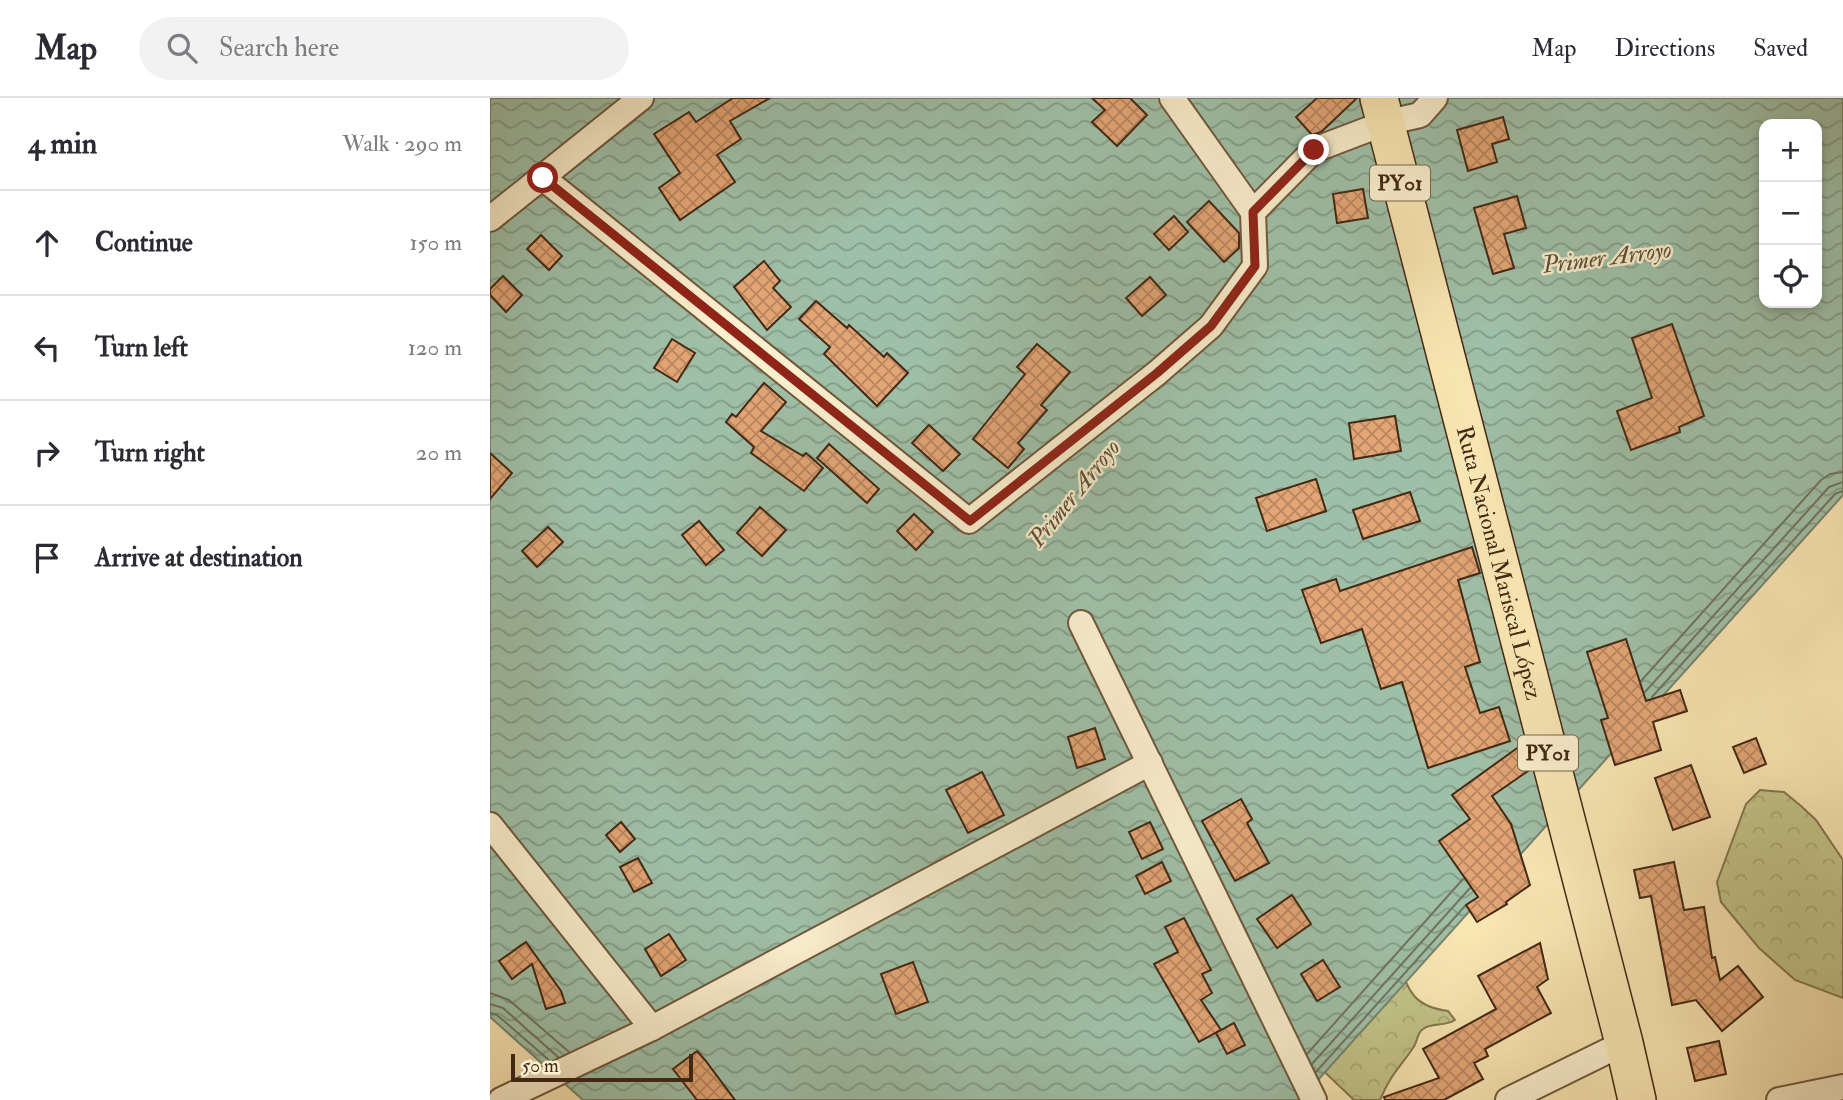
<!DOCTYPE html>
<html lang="en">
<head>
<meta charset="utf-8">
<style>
  :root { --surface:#fff; --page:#f2f2f3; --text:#2b2b33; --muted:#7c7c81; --line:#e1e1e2 }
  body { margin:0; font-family:"IM FELL Double Pica",serif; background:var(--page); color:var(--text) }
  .controls { position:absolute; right:21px; top:21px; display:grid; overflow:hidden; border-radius:14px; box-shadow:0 4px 10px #0003 }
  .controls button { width:63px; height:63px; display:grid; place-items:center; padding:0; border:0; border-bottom:2px solid var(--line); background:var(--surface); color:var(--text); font:35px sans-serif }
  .scale { position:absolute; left:21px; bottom:18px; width:182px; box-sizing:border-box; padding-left:7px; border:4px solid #432813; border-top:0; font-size:19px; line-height:24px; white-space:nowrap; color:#432813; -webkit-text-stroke:5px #faefce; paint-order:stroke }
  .stop { position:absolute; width:21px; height:21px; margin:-16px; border:5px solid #8f2418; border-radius:50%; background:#fff }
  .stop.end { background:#8f2418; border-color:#fff; box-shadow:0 2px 7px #0008 }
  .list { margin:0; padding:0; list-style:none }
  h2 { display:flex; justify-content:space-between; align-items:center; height:91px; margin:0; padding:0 28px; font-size:30px }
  h2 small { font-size:23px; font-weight:400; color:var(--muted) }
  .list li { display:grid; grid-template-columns:46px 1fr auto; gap:21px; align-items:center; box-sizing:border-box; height:105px; padding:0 28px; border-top:2px solid var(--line) }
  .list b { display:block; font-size:26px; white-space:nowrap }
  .list em { font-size:23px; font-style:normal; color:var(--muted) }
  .icon { flex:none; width:38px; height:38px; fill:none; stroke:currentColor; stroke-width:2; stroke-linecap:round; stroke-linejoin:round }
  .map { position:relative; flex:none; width:1353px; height:1002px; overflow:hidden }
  header { display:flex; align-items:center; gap:42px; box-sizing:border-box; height:98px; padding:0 35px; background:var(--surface); border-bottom:2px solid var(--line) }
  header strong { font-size:33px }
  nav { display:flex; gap:38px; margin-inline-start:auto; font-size:24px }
  .search { width:490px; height:63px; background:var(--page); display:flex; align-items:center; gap:18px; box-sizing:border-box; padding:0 24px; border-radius:38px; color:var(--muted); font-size:26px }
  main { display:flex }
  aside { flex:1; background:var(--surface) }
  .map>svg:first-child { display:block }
  .forest { fill:url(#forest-crowns); stroke:#82764e; stroke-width:2 }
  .water { fill:url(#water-waves); stroke:#7a836c; stroke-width:2; fill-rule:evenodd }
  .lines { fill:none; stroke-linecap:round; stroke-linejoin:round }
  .shore { stroke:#71745e; stroke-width:2 }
  .building { fill:url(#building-cross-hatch); stroke:#432813; stroke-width:2 }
  .minor-casing { stroke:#70583b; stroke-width:28 }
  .highway-casing { stroke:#432813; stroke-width:40 }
  .minor { stroke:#faefce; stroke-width:24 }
  .highway { stroke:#f8e6b3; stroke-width:37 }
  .route { stroke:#8f2418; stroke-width:9 }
  .labels { text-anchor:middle; stroke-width:5; stroke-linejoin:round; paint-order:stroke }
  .shield { fill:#faefce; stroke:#7a644b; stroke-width:2 }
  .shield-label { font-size:21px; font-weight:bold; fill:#432813 }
  .street-label { font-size:23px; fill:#432813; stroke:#faefce }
  .water-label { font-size:24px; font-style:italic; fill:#5a4e38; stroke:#faefce }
</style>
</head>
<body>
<header>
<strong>Map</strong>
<div class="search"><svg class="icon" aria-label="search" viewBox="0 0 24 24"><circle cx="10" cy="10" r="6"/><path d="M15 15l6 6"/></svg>Search here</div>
<nav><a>Map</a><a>Directions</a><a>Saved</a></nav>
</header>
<main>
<aside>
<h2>4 min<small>Walk · 290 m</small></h2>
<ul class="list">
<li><svg class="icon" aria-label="ahead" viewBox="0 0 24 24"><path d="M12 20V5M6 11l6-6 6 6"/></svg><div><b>Continue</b></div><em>150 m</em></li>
<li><svg class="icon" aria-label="left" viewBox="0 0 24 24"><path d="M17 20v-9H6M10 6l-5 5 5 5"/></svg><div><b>Turn left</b></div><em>120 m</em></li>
<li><svg class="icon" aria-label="right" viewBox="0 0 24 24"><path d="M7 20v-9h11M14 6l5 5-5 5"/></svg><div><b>Turn right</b></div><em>20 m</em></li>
<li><svg class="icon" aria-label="arrive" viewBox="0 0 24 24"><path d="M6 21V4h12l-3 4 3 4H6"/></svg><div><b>Arrive at destination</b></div></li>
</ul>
</aside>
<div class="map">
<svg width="1353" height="1002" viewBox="0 0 1353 1002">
  <defs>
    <pattern id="forest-crowns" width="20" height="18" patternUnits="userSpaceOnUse" patternTransform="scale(1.75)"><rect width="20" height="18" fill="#c2c489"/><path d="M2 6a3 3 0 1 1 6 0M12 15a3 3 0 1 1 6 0" fill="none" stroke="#a8a875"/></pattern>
    <pattern id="water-waves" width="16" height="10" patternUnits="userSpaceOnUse" patternTransform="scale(1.75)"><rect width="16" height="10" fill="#9fc0a8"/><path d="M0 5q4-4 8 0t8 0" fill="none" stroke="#839c88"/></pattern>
    <pattern id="building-cross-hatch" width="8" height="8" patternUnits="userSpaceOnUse" patternTransform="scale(1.75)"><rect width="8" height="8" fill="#e2a575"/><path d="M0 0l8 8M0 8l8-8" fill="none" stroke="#b9865f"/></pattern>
  </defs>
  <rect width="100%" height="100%" fill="#f8e6b3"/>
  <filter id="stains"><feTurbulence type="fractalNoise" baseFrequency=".00286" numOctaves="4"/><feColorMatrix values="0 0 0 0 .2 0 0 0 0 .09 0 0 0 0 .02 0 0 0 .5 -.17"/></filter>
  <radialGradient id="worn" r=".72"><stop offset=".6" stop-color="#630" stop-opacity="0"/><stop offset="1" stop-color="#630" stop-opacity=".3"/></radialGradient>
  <g class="forest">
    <polygon points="1270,692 1294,694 1311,708 1326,722 1353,762 1353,900 1305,882 1269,850 1231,804 1227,784 1256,706"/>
    <path d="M907 859C918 891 921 908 958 913L965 922C954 929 942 924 933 931 926 936 928 944 923 950 908 972 901 976 890 1002H864L822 962Z"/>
  </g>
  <path class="water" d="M0 0H1353V397L810 1002H93L0 919ZM1274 26H1327V205H1274Z"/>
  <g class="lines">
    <g class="shore">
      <polyline points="1151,583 1331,382 1340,376 1353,374"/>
      <polyline points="1155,594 1339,389 1353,384"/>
      <polyline points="1162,599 1345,396 1353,393"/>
      <polyline points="0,895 19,902 79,954"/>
      <polyline points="0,906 13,910 68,959"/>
      <polyline points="0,915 7,917 60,963"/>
      <polyline points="817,956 973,781"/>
      <polyline points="822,966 980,790"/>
      <polyline points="826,974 975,808"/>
    </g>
  </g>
  <g class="building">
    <polygon points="243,0 280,0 240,23 251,41 227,57 245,84 190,122 169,90 190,75 164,36 199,14 206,24"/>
    <polygon points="602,0 640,0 657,17 627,48 602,24 615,12"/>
    <polygon points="827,0 867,0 831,34 822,37 806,19"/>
    <polygon points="1013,19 1019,41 1002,46 1007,64 978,73 967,32"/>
    <polygon points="873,91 878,120 847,125 843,96"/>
    <polygon points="1027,98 1036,130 1014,136 1024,170 1003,176 984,110"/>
    <polygon points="719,103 749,135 749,150 734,164 697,124"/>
    <polygon points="684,118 698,134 679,152 664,136"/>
    <polygon points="51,137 72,158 59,172 37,151"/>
    <polygon points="274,163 290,183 283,190 301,209 277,232 244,189"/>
    <polygon points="13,178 32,197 16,214 0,197 0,191"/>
    <polygon points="660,179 676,197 652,218 636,200"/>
    <polygon points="326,203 357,230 359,227 394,259 397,255 418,275 387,308 334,256 340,249 309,221"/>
    <polygon points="1182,226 1214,318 1189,329 1190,334 1141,352 1127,313 1162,300 1142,240"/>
    <polygon points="182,241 205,255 187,284 164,270"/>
    <polygon points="547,246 580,274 551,307 557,312 528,345 534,351 518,370 483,341 535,276 527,269"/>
    <polygon points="274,285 296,304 271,333 313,358 316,355 333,370 314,393 261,355 264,349 236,324 242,316 246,319"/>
    <polygon points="905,318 911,353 864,361 859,325"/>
    <polygon points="439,327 470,356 453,373 422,345"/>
    <polygon points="339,346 389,391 377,405 327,360"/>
    <polygon points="0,355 22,375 0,401"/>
    <polygon points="826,381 836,413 777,433 766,400"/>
    <polygon points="920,394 930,423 873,441 863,412"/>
    <polygon points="270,409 296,432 272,458 247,435"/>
    <polygon points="424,416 443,434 426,452 407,433"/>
    <polygon points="209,423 234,452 216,467 192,437"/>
    <polygon points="58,429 73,444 47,469 32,453"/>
    <polygon points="982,449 990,475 968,482 990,564 975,569 990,615 1009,609 1020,643 938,670 912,584 891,591 872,531 831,545 812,492 846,481 850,493"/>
    <polygon points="1136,541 1156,603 1190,592 1197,613 1163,624 1171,652 1125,667 1111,622 1118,620 1097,554"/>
    <polygon points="605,630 615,661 587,670 578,639"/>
    <polygon points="1266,640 1276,666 1254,675 1243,649"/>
    <polygon points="1030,648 1038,673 1002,698 1021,726 1040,787 1016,804 1017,806 987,824 976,807 988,799 949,743 980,721 962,697"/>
    <polygon points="1201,667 1220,719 1183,732 1165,680"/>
    <polygon points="492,674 514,717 478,735 456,692"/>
    <polygon points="751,701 762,721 757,725 779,765 745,783 712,723"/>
    <polygon points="131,724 145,741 130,754 116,737"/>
    <polygon points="660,724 673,751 652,761 639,734"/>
    <polygon points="148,760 162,785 144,794 130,769"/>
    <polygon points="672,764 681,783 655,796 646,778"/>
    <polygon points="1184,764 1194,812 1214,809 1222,860 1225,859 1230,882 1248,868 1273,899 1232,933 1206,902 1182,907 1161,798 1150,800 1144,772"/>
    <polygon points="802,797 821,826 787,850 767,821"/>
    <polygon points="694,820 721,872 712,876 722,895 711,902 731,932 709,944 664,866 688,854 675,829"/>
    <polygon points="179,836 196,862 171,878 155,851"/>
    <polygon points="36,844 71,893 75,905 56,911 42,866 22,881 9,863"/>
    <polygon points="1050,845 1058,881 1047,889 1061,915 995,951 998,958 984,965 993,981 954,1002 895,1002 894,999 949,980 933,951 1006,911 988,878"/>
    <polygon points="833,862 850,889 827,903 811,876"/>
    <polygon points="423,864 438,904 406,916 391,876"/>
    <polygon points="744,925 755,947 737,956 726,935"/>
    <polygon points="1229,943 1236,976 1205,983 1197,950"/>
    <polygon points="207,953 215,962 245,1002 207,1002 183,971"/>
  </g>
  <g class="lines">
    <g class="minor-casing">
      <g id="minor">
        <polyline points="682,0 763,114"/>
        <polyline points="53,80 479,423 667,275 721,228 765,168 763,114 824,52 895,25 930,17 945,0"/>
        <polyline points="0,121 151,0"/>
        <polyline points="591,525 824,1002"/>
        <polyline points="0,727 162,930"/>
        <polyline points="11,1002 162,930 660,665"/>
        <polyline points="1018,1002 1134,945"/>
        <polyline points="1289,1002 1353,989"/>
      </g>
    </g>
    <g class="highway-casing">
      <g id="highway">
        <path id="s1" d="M889 0 1134 945 1147 1002"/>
      </g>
    </g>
    <use href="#minor" class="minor"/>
    <use href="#highway" class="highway"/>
  </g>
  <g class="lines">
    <polyline class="route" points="53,80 480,423 667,275 721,228 765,168 763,114 824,52"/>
  </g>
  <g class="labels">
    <g class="shield">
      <rect x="880" y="67.5" width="60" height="35" rx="5"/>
      <rect x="1028" y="637.5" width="60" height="35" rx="5"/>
    </g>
    <g class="shield-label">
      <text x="910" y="92">PY01</text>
      <text x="1058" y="662">PY01</text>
    </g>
    <g class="street-label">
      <text dy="8" stroke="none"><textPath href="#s1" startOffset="480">Ruta Nacional Mariscal López</textPath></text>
    </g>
    <g class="water-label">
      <text transform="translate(1117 159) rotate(-7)" y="8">Primer Arroyo</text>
      <text transform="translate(584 395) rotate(-51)" y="8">Primer Arroyo</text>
    </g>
  </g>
  <rect width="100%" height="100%" filter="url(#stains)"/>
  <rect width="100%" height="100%" fill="url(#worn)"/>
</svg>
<div class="controls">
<button>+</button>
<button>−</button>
<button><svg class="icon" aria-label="locate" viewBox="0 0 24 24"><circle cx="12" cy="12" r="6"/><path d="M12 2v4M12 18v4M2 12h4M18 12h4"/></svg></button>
</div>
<div class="scale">50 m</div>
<div class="stop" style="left:53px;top:80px"></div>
<div class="stop end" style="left:824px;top:52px"></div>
</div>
</main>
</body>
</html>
